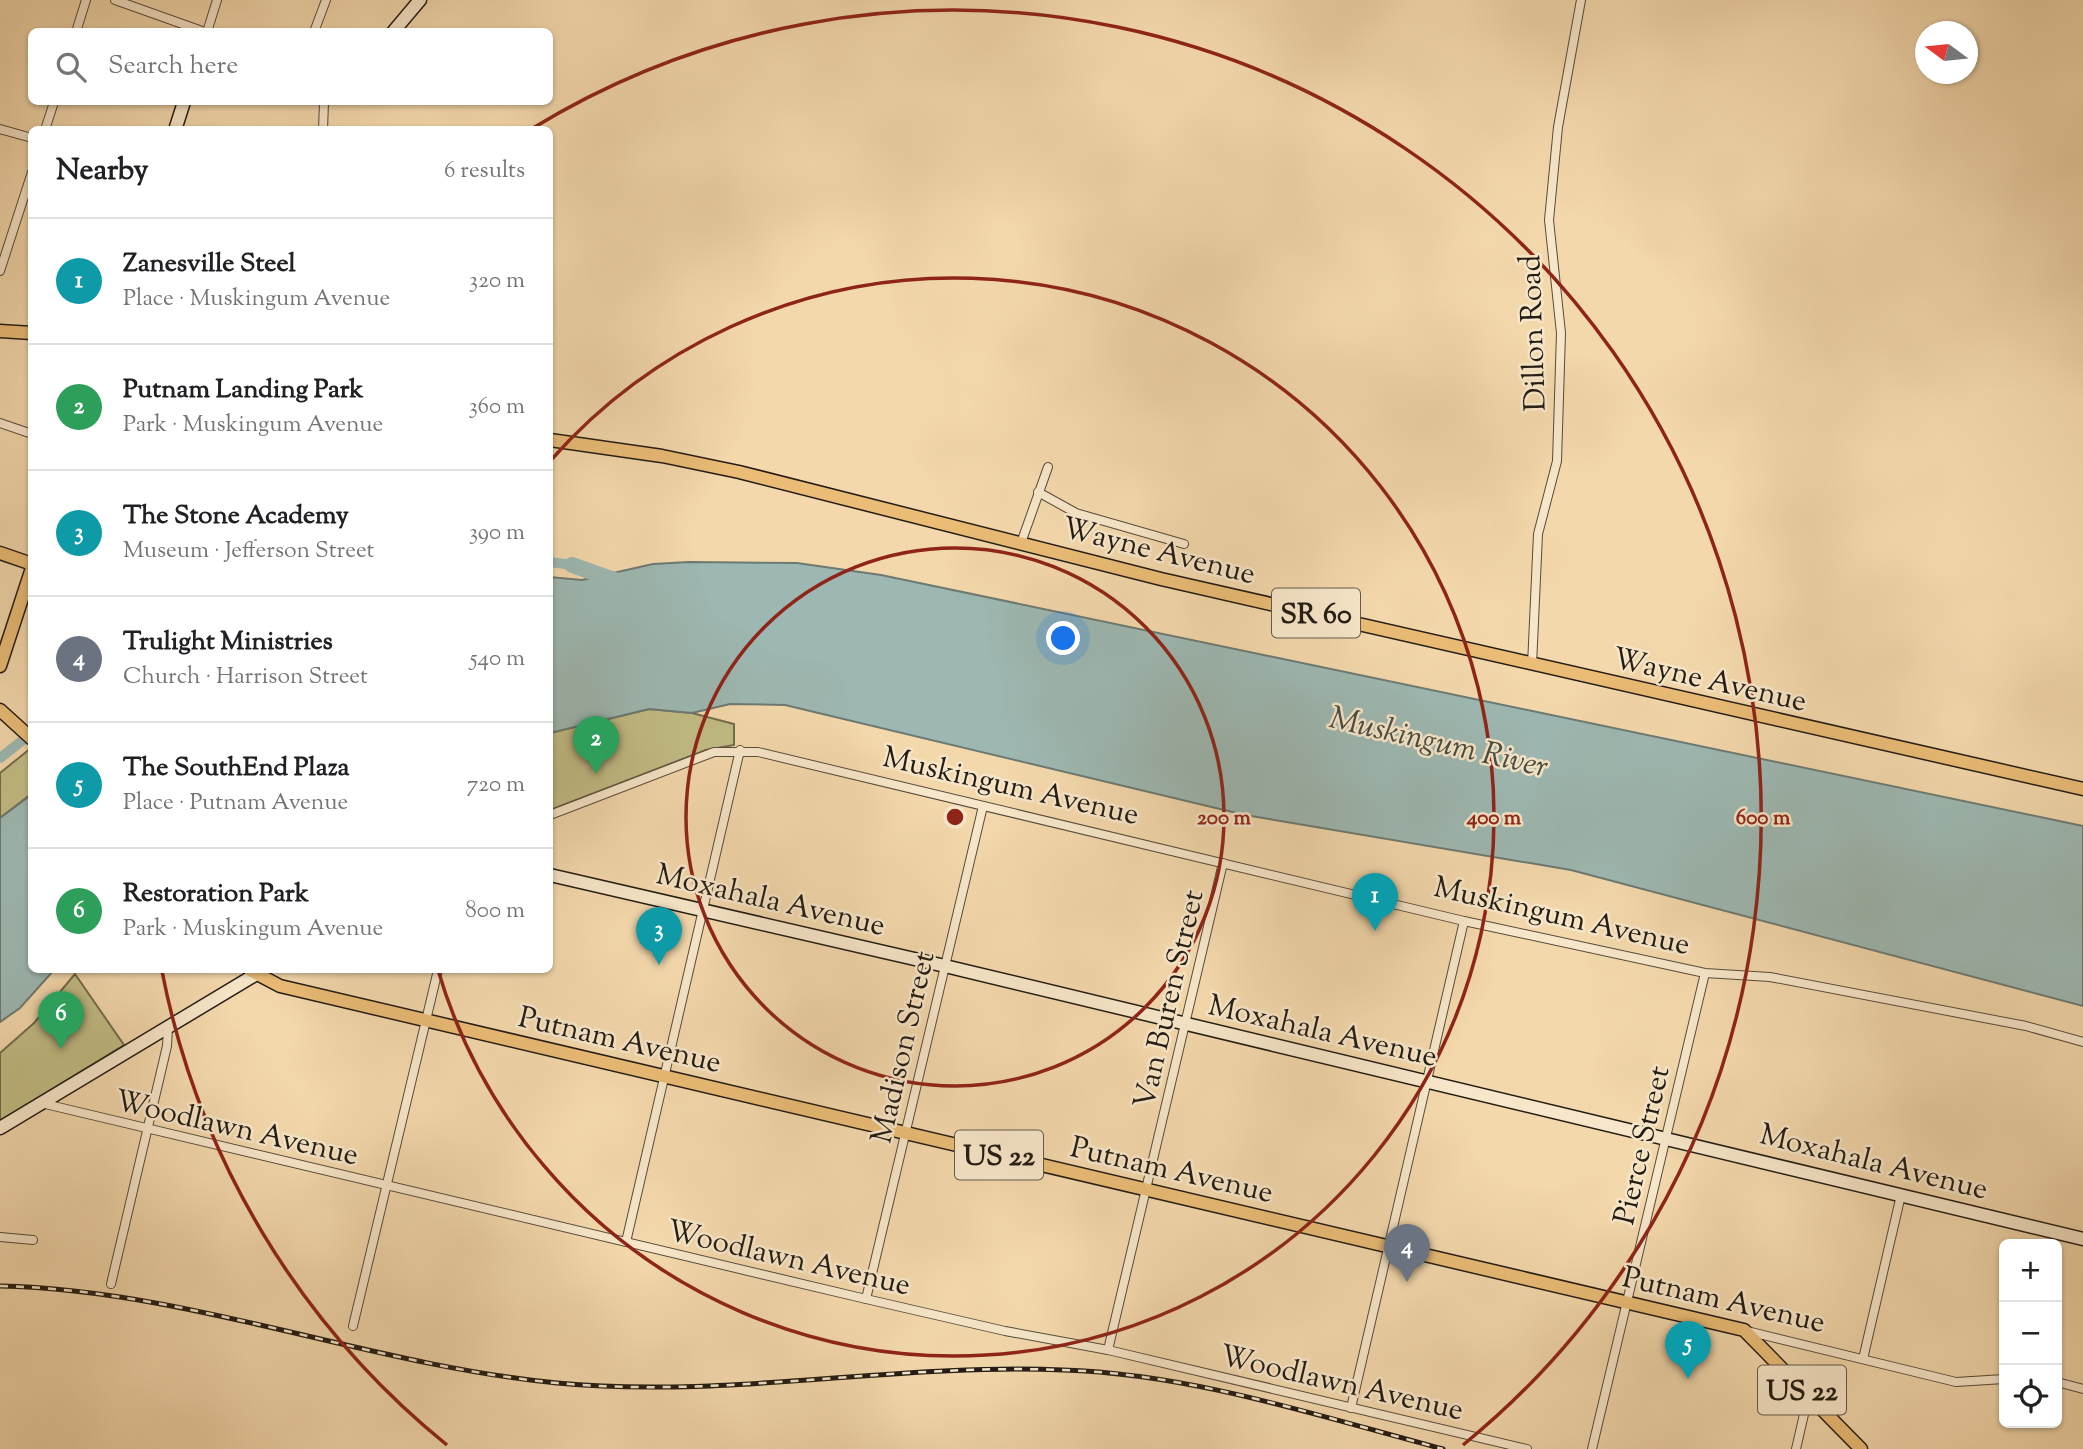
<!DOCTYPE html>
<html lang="en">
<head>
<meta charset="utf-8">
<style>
  :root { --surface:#fff; --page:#f6f6f6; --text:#202124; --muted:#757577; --line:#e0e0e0; --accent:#d93025 }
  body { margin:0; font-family:"Sorts Mill Goudy",serif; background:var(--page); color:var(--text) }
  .controls { position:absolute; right:21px; bottom:21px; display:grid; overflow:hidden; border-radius:10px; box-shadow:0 2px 5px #0004 }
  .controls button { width:63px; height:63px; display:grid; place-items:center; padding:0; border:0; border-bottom:2px solid var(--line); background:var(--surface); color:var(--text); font:35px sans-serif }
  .compass { position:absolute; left:1915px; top:21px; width:63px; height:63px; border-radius:50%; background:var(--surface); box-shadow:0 2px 5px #0004; rotate:285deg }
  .you { position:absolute; left:1064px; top:639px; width:24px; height:24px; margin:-18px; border:5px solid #fff; border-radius:50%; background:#1a73e8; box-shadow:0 0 0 10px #1a73e833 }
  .badge { display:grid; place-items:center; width:46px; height:46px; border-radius:50%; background:var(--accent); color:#fff; font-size:23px; font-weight:700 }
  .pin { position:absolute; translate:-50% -58px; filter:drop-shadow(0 2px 4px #0008) }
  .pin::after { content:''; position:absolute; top:37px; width:24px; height:21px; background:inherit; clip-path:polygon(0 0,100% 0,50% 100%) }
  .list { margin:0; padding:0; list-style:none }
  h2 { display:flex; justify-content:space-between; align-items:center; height:91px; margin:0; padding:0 28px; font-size:30px }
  h2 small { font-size:23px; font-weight:400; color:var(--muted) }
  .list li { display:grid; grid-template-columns:46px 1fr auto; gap:21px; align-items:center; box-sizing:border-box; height:126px; padding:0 28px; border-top:2px solid var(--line) }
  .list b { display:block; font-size:26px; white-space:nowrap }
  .list p { margin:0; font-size:23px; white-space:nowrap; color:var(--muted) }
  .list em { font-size:23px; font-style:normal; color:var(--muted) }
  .icon { flex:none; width:38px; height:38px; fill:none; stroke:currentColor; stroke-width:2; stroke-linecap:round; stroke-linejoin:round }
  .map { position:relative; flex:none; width:2083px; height:1449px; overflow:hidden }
  .search { position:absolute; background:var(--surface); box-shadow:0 2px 5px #0004; left:28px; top:28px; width:525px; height:77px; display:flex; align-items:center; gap:18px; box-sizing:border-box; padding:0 24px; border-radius:10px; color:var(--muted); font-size:26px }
  .panel { position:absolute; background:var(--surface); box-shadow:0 2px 5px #0004; left:28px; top:126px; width:525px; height:847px; border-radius:10px }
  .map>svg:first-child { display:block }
  .green { fill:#c2bc84; stroke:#726c4c; stroke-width:2 }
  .water { fill:#9db8b2; stroke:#6c7a72; stroke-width:2 }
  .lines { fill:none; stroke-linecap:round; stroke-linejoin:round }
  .canal { stroke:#9db8b2; stroke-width:10 }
  .river { stroke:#9db8b2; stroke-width:16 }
  .street-casing { stroke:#574b39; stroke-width:10 }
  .secondary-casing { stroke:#231c13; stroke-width:15 }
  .primary-casing { stroke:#231c13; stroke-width:15 }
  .street { stroke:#f7e6c9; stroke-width:8 }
  .secondary { stroke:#f7e6c9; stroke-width:12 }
  .primary { stroke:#eabc76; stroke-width:12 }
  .rail-casing { stroke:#231c13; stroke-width:5 }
  .rail { stroke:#f7e6c9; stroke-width:2.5; stroke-dasharray:8; stroke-linecap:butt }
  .ring { fill:none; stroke:#8f2418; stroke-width:3.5 }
  .labels { text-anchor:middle; stroke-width:5; stroke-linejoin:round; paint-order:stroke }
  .shield { fill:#f7e6c9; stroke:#63594a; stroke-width:2 }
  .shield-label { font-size:28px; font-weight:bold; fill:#231c13 }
  .street-label { font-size:30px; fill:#231c13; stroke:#f7e6c9 }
  .water-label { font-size:32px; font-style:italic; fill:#484b43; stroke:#f7e6c9 }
  .centre { fill:#8f2418; stroke:#f7e6c9; stroke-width:3.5 }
  .ring-label { font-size:21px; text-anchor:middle; font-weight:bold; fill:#8f2418; stroke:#f7e6c9; stroke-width:5; stroke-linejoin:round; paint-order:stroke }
</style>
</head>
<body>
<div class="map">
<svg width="2083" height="1449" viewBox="0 0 2083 1449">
  <rect width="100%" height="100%" fill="#f3d8ac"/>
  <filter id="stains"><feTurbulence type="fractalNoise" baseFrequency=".00286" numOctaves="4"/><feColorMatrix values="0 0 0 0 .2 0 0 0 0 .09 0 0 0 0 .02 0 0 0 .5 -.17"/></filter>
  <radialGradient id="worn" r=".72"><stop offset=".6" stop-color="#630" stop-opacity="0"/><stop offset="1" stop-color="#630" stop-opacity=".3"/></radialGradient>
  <g class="green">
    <polygon points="649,709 692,713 734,724 734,745 706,750 550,810 550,733"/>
    <polygon points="31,748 31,794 0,818 0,773"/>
    <polygon points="75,974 124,1045 0,1121 0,1053 34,1023"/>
  </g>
  <g class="water">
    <polygon points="689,562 797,563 881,575 2083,826 2083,1006 1571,870 1245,815 785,705 730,704 692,713 649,709 550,733 550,577 582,580 653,564"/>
    <polygon points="31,795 32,970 54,970 20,1008 0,1022 0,818"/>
  </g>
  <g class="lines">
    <g class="canal">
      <polyline points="550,562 572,565"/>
      <polyline points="0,758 32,733"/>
    </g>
    <polyline class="river" points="572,565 623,583"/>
    <g class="street-casing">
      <g id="street">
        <polyline points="115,0 205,32"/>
        <polyline points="76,32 86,0"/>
        <polyline points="207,32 217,0"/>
        <polyline points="314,32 326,0"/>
        <polyline points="0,129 32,138"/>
        <polyline points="45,130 54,102"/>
        <polyline points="323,130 324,102"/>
        <polyline points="0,271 32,172"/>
        <polyline points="0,423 32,434"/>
        <polyline points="1038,492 1076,513 1184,544"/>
        <polyline points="1021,543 1048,467"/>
        <polyline points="1532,665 1538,534 1557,461 1561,333 1549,220 1558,127 1581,0"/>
        <polyline points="550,815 714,752 758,752 1464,921 1705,973 1770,977 2026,1026 2083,1042"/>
        <polyline points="41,1103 866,1299 1005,1331 1108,1350 1527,1449"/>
        <polyline points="0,1237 33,1240"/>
        <polyline points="626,1242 740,750"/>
        <polyline points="111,1284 167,1046 168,1027"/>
        <polyline points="866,1299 983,806"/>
        <polyline points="353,1326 438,970"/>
        <polyline points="1747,1331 1956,1382 2004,1379"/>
        <polyline points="1108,1350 1223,863"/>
        <polyline points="1863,1359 1901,1195"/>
        <polyline points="2057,1382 2083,1389"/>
        <polyline points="1351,1408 1464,921"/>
        <polyline points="1592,1449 1705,973"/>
        <polyline points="1796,1449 1808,1397"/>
      </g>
    </g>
    <g class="secondary-casing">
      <g id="secondary">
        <polyline points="393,32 420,0"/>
        <polyline points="175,130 184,102"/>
        <polyline points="550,875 945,966 2083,1239"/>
        <polyline points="0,1128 263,970"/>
      </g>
    </g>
    <g class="primary-casing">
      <g id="primary">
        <polyline points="0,331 32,333"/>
        <polyline points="550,440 662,456 739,472 1161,579 2083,789"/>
        <polyline points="0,553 32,564"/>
        <polyline points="0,666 32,568"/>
        <polyline points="0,710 32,739"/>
        <polyline points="250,970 280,986 1744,1330 1861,1449"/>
      </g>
    </g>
    <use href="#street" class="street"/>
    <use href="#secondary" class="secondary"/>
    <use href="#primary" class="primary"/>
    <g class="rail-casing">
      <path id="rail" d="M0 1286C189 1290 369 1365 557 1383 725 1399 895 1363 1063 1370 1193 1374 1318 1416 1443 1449"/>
    </g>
    <use href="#rail" class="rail"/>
  </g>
  <g class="ring">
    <circle cx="955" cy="817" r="269"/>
    <path d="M551 460A539 539 0 1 1 438 970"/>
    <path d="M447 1445A808 808 0 0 1 162 971M533 128A808 808 0 0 1 1463 1445"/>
  </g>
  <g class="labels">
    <g class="shield">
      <rect x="1272" y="588.5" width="88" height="49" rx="5"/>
      <rect x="955" y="1130.5" width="88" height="49" rx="5"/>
      <rect x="1758" y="1365.5" width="88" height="49" rx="5"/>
    </g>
    <g class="shield-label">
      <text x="1316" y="623">SR 60</text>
      <text x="999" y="1165">US 22</text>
      <text x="1802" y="1400">US 22</text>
    </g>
    <g class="street-label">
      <text transform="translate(1532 333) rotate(-92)" y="10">Dillon Road</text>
      <text transform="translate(1159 550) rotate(14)" y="10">Wayne Avenue</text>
      <text transform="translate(1710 679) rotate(13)" y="10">Wayne Avenue</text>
      <text transform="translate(1011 785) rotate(13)" y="10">Muskingum Avenue</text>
      <text transform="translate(771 899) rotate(13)" y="10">Moxahala Avenue</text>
      <text transform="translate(1562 915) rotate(13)" y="10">Muskingum Avenue</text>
      <text transform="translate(1168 999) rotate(-77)" y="10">Van Buren Street</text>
      <text transform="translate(1323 1030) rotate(13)" y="10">Moxahala Avenue</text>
      <text transform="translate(620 1039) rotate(13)" y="10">Putnam Avenue</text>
      <text transform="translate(902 1047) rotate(-77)" y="10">Madison Street</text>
      <text transform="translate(237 1127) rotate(13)" y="10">Woodlawn Avenue</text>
      <text transform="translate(1641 1145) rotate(-77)" y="10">Pierce Street</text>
      <text transform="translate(1874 1161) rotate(14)" y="10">Moxahala Avenue</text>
      <text transform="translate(1172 1169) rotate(13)" y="10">Putnam Avenue</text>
      <text transform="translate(789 1257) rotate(13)" y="10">Woodlawn Avenue</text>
      <text transform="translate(1724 1299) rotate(13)" y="10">Putnam Avenue</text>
      <text transform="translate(1342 1382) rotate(13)" y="10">Woodlawn Avenue</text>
    </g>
    <g class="water-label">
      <text transform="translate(1439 741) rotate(13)" y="11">Muskingum River</text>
    </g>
  </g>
  <circle cx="955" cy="817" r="10" class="centre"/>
  <g class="ring-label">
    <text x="1224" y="824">200 m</text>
    <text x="1494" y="824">400 m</text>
    <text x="1763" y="824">600 m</text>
  </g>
  <rect width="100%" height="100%" filter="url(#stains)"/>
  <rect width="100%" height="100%" fill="url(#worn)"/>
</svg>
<div class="controls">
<button>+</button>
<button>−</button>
<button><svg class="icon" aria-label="locate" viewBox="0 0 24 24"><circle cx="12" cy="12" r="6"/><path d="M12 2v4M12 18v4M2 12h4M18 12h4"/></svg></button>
</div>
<svg class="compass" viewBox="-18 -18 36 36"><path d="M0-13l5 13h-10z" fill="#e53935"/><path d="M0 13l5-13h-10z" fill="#757577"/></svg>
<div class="you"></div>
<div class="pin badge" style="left:1375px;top:931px;background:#0f9aa8">1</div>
<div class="pin badge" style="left:596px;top:774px;background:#2e9e5b">2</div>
<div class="pin badge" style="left:659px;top:965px;background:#0f9aa8">3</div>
<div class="pin badge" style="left:1407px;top:1282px;background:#6b7280">4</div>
<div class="pin badge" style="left:1688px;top:1379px;background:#0f9aa8">5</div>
<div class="pin badge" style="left:61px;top:1049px;background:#2e9e5b">6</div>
<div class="search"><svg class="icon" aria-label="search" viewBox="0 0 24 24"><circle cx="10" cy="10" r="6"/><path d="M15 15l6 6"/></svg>Search here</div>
<section class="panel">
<h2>Nearby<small>6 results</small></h2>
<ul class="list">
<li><span class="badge" style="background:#0f9aa8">1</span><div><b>Zanesville Steel</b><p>Place · Muskingum Avenue</p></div><em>320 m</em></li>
<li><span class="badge" style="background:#2e9e5b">2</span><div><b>Putnam Landing Park</b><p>Park · Muskingum Avenue</p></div><em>360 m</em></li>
<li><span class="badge" style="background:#0f9aa8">3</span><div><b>The Stone Academy</b><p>Museum · Jefferson Street</p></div><em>390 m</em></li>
<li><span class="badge" style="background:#6b7280">4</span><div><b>Trulight Ministries</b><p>Church · Harrison Street</p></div><em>540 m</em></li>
<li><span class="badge" style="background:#0f9aa8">5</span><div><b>The SouthEnd Plaza</b><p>Place · Putnam Avenue</p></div><em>720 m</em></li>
<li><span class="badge" style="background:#2e9e5b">6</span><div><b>Restoration Park</b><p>Park · Muskingum Avenue</p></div><em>800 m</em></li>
</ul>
</section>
</div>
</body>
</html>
